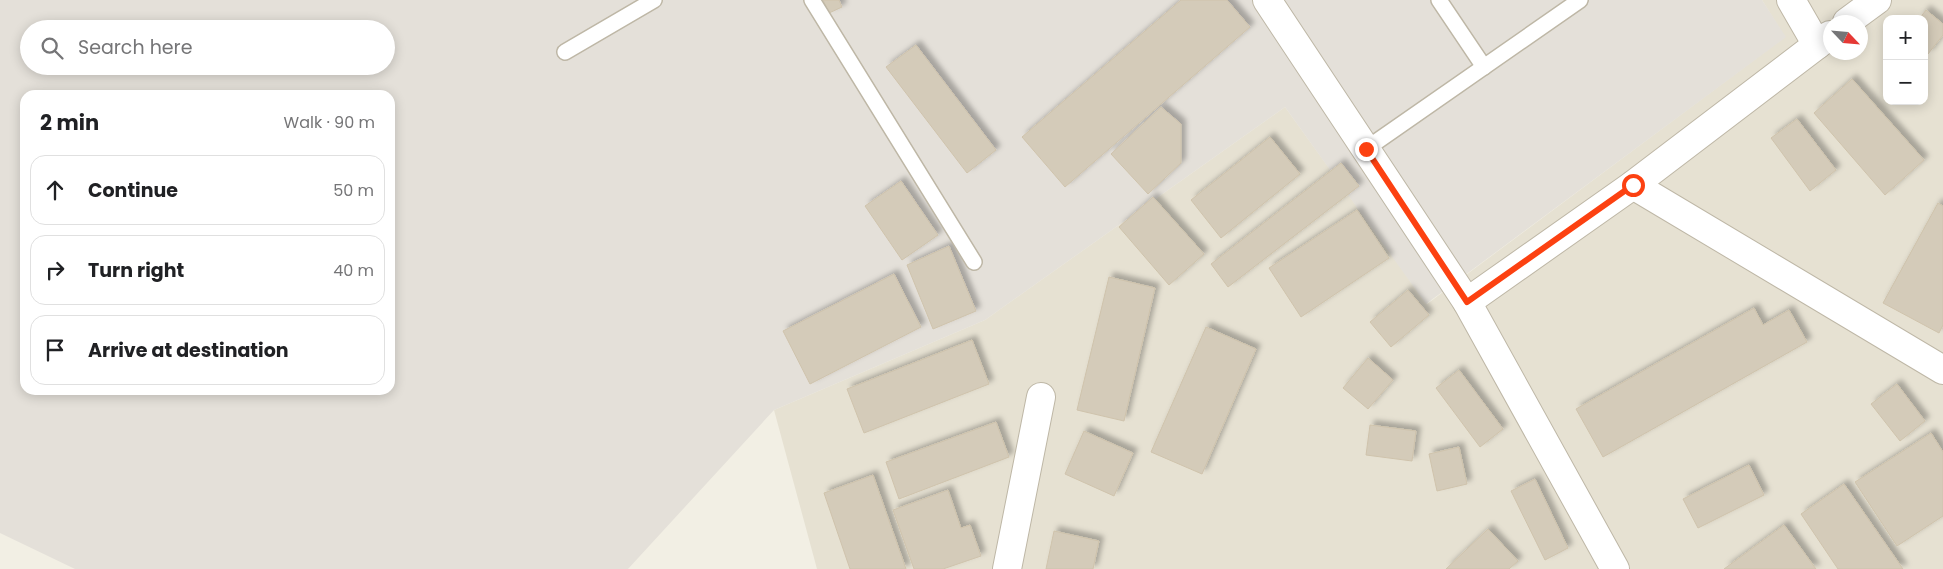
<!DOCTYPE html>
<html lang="en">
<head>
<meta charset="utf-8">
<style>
  :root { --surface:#fff; --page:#f6f6f6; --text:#202124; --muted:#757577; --line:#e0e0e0 }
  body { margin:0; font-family:Poppins,sans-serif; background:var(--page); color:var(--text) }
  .controls { position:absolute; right:15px; top:15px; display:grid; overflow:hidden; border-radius:10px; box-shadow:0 2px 12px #0003 }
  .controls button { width:45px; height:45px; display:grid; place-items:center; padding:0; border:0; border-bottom:1px solid var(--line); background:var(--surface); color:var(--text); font:25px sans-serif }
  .compass { position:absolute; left:1823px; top:15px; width:45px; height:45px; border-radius:50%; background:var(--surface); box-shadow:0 2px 12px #0003; rotate:116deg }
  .stop { position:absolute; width:15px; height:15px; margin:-11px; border:4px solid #fc4111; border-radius:50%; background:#fff }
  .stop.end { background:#fc4111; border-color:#fff; box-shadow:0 1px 5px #0008 }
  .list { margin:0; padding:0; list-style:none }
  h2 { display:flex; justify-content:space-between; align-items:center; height:65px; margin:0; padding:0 20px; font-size:21px }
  h2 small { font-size:16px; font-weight:400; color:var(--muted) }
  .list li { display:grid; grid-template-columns:32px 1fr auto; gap:15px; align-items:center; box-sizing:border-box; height:70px; margin:0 10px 10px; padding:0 10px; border:1px solid var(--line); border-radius:15px }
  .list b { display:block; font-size:19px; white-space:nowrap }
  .list em { font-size:16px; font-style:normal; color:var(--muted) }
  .icon { flex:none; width:28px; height:28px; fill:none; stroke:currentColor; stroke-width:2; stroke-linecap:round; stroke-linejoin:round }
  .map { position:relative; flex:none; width:1943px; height:569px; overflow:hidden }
  .search { position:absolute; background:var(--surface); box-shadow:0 2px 12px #0003; left:20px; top:20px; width:375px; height:55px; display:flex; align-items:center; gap:12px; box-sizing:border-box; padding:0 18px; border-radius:28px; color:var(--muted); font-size:19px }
  .panel { position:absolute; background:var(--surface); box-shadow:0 2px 12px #0003; left:20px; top:90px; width:375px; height:305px; border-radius:15px }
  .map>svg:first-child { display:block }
  .residential { fill:#e6e1d2; fill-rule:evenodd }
  .industrial { fill:#e4e0d9; fill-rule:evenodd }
  .building { fill:#d4cbb9; stroke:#cfc3ac; filter:url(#shadow) }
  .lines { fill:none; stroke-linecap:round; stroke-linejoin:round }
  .service-casing { stroke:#beb7a6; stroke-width:18 }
  .minor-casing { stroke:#beb7a6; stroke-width:30 }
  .service { stroke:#fff; stroke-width:15 }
  .minor { stroke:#fff; stroke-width:28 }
  .route { stroke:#fc4111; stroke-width:6 }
</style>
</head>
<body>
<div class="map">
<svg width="1943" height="569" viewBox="0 0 1943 569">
  <defs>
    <filter id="shadow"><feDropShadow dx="4.5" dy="-4.5" stdDeviation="2.5" flood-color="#0004"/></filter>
  </defs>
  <rect width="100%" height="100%" fill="#f2efe4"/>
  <path class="residential" d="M1762 0H1943V569H817L774 410 985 320 1285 107 1427 304 1785 37ZM1887 19H1924V101H1887ZM1830 22H1860V52H1830Z"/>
  <path class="industrial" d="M0 0H1762L1786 37 1426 304 1285 107 985 320 774 410 628 569H75L0 533ZM29 29H386V66H29ZM25 95H390V390H25Z"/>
  <g class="building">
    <polygon points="823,0 839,0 842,7 829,13"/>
    <polygon points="1181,0 1227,0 1250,27 1065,187 1022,137"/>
    <polygon points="1926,10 1943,24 1943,35 1928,54 1924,51 1924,19 1919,19"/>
    <polygon points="916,45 996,150 967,173 886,67"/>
    <polygon points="1852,79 1924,160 1885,195 1814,113"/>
    <polygon points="1161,107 1181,124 1181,163 1148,194 1111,154"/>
    <polygon points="1797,119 1836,170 1810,191 1771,138"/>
    <polygon points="1270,137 1300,174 1221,238 1191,200"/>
    <polygon points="1341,163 1359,186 1228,287 1211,264"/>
    <polygon points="901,181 938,235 902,260 865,206"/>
    <polygon points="1153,197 1204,254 1169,285 1119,227"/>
    <polygon points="1938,203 1943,206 1943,325 1939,333 1883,303"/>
    <polygon points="1357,210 1389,258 1301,317 1269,268"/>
    <polygon points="949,246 976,311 933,329 907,265"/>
    <polygon points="894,274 921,327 810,384 783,331"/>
    <polygon points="1109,277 1155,288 1124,421 1077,410"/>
    <polygon points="1408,290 1429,315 1391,347 1370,322"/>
    <polygon points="1754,308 1763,325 1789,310 1807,342 1603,457 1576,409"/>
    <polygon points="1206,327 1256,349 1202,474 1151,452"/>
    <polygon points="972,340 989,384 864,433 847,389"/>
    <polygon points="1368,358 1393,380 1368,409 1343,388"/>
    <polygon points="1459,370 1503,429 1480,447 1436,388"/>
    <polygon points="1897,384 1925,421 1900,441 1871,404"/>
    <polygon points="996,422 1009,457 899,499 886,462"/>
    <polygon points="1370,425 1416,431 1412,461 1366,455"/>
    <polygon points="1084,431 1133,453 1114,496 1065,474"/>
    <polygon points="1931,433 1943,452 1943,516 1897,546 1855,482"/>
    <polygon points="1459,447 1467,484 1437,491 1429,454"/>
    <polygon points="1749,465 1764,495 1698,528 1683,499"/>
    <polygon points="873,475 906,569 850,569 824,493"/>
    <polygon points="1535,479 1568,548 1545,560 1511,491"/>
    <polygon points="1844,484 1903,569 1838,569 1801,514"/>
    <polygon points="948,490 961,528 970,525 981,556 943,569 914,569 893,510"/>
    <polygon points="1784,525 1816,569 1724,569"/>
    <polygon points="1488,529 1518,561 1509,569 1446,569"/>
    <polygon points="1054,531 1099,541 1093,569 1046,569"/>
  </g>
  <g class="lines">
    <g class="service-casing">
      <g id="service">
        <polyline points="812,0 974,262"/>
        <polyline points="1439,0 1484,67"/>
        <polyline points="565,52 654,0"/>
        <polyline points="1366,149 1580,0"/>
      </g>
    </g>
    <g class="minor-casing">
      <g id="minor">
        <polyline points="1267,0 1467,302 1615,569"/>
        <polyline points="1791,0 1817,45"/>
        <polyline points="1847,22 1877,0"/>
        <polyline points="1633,185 1943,370"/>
        <polyline points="1467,302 1633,185 1830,35"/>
        <polyline points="1007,569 1041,397"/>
      </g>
    </g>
    <use href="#service" class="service"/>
    <use href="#minor" class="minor"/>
  </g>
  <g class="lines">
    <polyline class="route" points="1366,149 1467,302 1633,185"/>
  </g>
</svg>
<div class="controls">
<button>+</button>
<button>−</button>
</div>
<svg class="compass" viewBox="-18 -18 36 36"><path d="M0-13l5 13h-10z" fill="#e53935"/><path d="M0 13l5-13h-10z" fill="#757577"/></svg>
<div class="stop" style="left:1633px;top:185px"></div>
<div class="stop end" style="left:1366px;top:149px"></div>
<div class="search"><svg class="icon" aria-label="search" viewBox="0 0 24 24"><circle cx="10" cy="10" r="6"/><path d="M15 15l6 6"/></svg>Search here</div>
<section class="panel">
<h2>2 min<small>Walk · 90 m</small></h2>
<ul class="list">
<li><svg class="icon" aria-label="ahead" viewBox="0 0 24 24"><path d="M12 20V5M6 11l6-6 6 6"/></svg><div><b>Continue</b></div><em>50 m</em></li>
<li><svg class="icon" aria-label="right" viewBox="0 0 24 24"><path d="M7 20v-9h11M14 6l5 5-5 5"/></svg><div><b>Turn right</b></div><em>40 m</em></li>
<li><svg class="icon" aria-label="arrive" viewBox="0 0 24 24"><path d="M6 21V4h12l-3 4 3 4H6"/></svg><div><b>Arrive at destination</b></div></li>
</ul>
</section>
</div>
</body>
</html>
